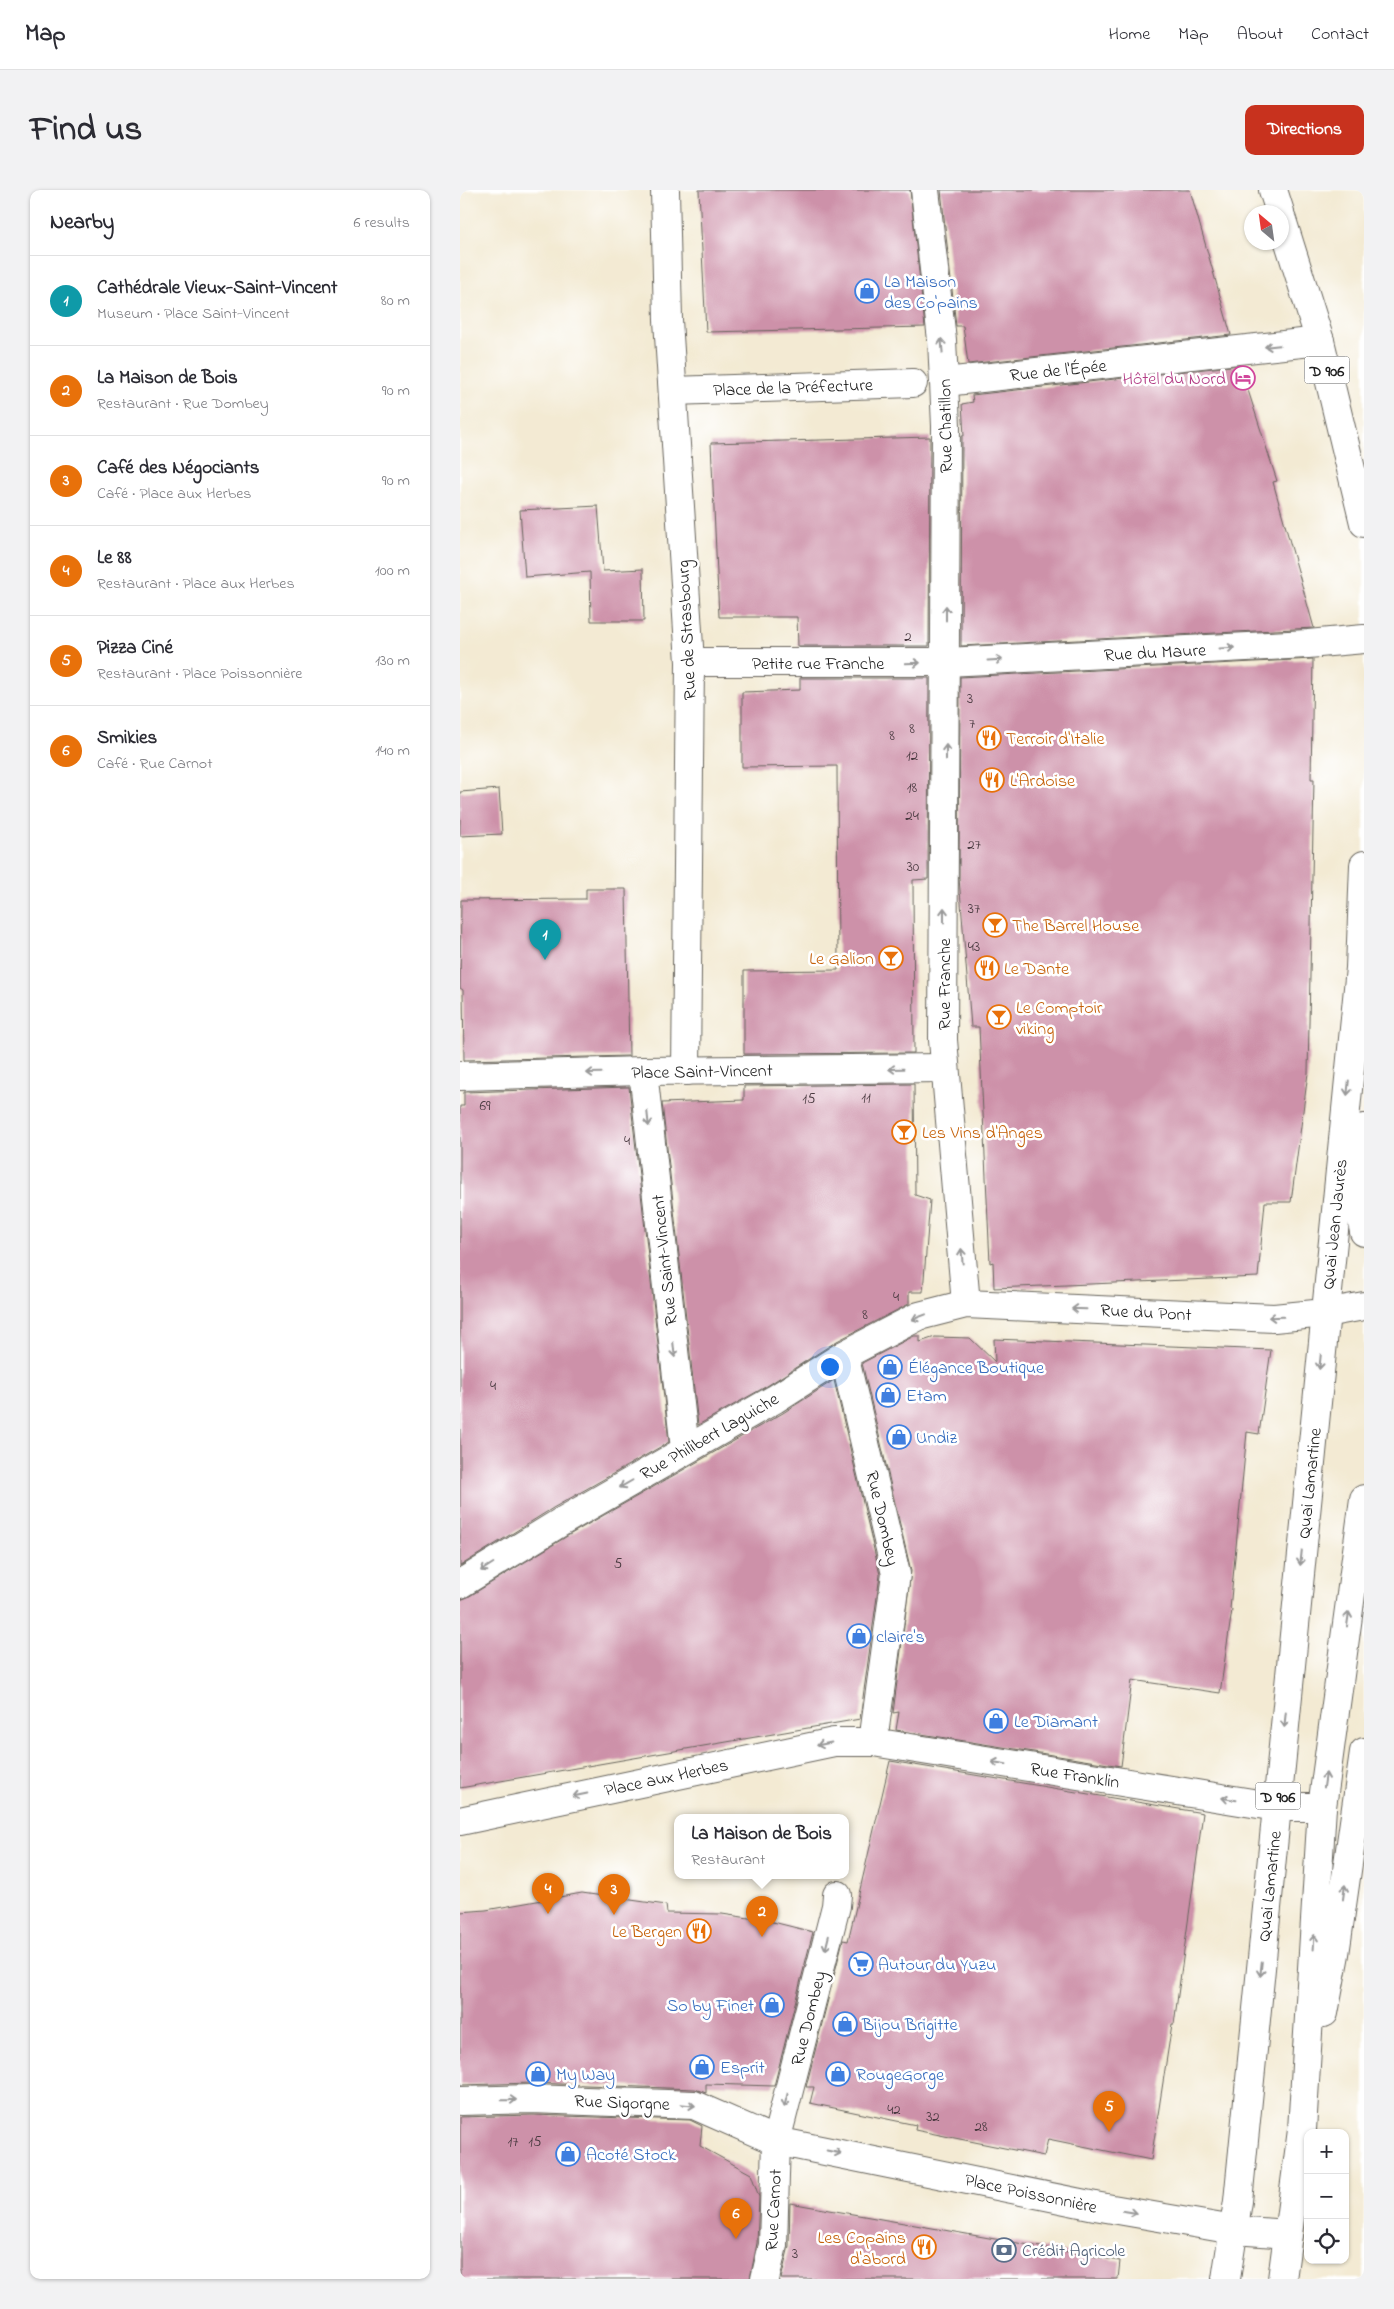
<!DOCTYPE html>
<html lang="en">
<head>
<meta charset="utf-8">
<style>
  :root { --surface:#fff; --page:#f2f2f3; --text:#2b2b33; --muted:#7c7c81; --line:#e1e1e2; --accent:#c8321e }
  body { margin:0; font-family:"Indie Flower",sans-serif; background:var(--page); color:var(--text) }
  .controls { position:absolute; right:15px; bottom:15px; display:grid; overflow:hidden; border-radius:10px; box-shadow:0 1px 4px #0004 }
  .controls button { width:45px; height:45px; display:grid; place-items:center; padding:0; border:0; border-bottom:1px solid var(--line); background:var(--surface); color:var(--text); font:25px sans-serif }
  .compass { position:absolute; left:784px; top:15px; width:45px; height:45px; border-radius:50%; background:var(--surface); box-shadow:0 1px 4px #0004; rotate:331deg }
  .you { position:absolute; left:369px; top:1176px; width:18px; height:18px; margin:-12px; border:4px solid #fff; border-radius:50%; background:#1a73e8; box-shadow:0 0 0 8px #1a73e833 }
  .badge { display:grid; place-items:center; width:32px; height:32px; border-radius:50%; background:var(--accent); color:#fff; font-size:16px; font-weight:700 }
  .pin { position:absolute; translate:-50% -41px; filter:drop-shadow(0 1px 2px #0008) }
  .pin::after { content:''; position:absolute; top:26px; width:18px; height:15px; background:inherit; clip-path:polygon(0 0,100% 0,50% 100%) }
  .popup { position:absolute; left:214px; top:1624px; width:175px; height:65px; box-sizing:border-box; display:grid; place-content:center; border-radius:10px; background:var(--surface); filter:drop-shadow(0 1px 4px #0005); font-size:16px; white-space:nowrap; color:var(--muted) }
  .popup b { font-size:19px; color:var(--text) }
  .popup::after { content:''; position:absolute; left:50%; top:100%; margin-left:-10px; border:10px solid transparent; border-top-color:var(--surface) }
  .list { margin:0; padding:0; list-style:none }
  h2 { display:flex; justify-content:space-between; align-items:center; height:65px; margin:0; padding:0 20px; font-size:21px }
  h2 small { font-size:16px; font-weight:400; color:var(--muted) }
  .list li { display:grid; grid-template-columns:32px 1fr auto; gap:15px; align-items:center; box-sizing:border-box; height:90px; padding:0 20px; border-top:1px solid var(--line) }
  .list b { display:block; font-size:19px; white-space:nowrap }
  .list p { margin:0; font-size:16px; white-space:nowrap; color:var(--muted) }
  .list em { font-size:16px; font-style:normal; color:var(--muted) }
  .icon { flex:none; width:28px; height:28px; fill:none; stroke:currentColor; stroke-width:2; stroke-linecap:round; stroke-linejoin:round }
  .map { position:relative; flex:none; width:904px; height:2089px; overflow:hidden; border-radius:10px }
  header { display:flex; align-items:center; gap:30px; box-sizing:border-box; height:70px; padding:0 25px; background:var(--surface); border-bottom:1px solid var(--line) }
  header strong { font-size:24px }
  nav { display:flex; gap:28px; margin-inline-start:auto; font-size:18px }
  .intro { display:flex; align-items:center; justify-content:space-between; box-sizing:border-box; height:120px; padding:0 30px }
  h1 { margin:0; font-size:35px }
  .button { padding:12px 22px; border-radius:10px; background:var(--accent); color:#fff; font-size:18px; font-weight:700 }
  main { display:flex; gap:30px; padding:0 30px }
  aside { flex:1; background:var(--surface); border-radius:10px; box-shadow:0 1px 4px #0004 }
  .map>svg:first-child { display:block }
  .building { fill:#cd91a9 }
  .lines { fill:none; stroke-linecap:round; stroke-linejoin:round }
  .street-casing { stroke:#67645c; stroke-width:30 }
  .primary-casing { stroke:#67645c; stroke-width:30 }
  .street { stroke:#fff; stroke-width:28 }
  .primary { stroke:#fff; stroke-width:28 }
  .oneway { stroke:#999 }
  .labels { text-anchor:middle; stroke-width:5; stroke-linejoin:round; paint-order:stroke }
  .number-label { font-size:15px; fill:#48393f }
  .shield { fill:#fff; stroke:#606060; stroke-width:1 }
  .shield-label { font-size:16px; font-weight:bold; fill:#1c1c1c }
  .shop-label { font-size:18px; fill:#366cbe; stroke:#fff; text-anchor:start }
  .street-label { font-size:18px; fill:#1c1c1c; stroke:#fff }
  .hotel-label { font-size:18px; fill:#b23c85; stroke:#fff; text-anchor:end }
  .food-label { font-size:18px; fill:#c56008; stroke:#fff; text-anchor:start }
  .service-label { font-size:18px; fill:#4e5e75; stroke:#fff; text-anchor:start }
</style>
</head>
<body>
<header>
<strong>Map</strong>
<nav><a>Home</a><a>Map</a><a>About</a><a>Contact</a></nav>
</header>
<div class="intro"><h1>Find us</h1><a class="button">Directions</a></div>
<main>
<aside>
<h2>Nearby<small>6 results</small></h2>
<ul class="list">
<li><span class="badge" style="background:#0f9aa8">1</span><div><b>Cathédrale Vieux-Saint-Vincent</b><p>Museum · Place Saint-Vincent</p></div><em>80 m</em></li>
<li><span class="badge" style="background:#e8710a">2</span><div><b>La Maison de Bois</b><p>Restaurant · Rue Dombey</p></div><em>90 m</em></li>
<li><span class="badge" style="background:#e8710a">3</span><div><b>Café des Négociants</b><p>Café · Place aux Herbes</p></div><em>90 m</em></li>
<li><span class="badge" style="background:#e8710a">4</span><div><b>Le 88</b><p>Restaurant · Place aux Herbes</p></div><em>100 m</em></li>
<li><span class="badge" style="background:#e8710a">5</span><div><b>Pizza Ciné</b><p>Restaurant · Place Poissonnière</p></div><em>130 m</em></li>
<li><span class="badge" style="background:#e8710a">6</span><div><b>Smikies</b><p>Café · Rue Carnot</p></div><em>140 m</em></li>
</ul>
</aside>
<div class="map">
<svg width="904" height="2089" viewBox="0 0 904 2089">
  <rect width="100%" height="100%" fill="#fff"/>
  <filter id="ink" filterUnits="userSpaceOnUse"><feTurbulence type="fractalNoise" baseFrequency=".02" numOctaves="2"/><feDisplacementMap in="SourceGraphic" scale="10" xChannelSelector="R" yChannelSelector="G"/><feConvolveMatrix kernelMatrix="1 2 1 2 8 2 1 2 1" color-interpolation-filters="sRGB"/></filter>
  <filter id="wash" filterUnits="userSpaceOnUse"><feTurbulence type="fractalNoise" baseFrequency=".0096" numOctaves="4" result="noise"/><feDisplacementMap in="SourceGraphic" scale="20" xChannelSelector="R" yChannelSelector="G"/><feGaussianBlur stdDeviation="1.12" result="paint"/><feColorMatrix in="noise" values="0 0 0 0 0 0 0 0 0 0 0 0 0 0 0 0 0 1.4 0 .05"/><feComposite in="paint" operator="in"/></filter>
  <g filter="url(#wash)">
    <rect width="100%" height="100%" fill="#f3ead3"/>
    <g id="blocks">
      <g class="building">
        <polygon points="239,0 450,0 465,137 246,142"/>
        <polygon points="481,0 730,0 771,145 508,174 503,136 496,136"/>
        <polygon points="780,175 817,291 813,292 854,438 501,456 502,246 504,246 502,214 513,212 512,205"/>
        <polygon points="470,247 469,456 338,456 337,427 259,427 251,253"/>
        <polygon points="138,316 143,381 183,379 184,431 131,431 130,382 65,387 60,320"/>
        <polygon points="853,469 851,589 854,589 848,883 831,1012 805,1012 798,1087 534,1098 533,1072 530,1073 519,837 511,837 499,688 500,487"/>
        <polygon points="340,488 469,488 468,689 453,690 454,863 284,864 284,781 378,780 377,576 282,577 282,502 340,500"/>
        <polygon points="39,599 42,644 0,646 0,602"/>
        <polygon points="126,699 166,699 169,866 4,870 3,800 0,798 1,710 126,709"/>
        <polygon points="454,894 455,1005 470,1010 463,1102 449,1102 449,1114 377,1151 307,1196 238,1235 202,913 284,910 284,896"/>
        <polygon points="169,897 209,1252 93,1318 0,1376 0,916 4,916 4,902"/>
        <polygon points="454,1146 460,1146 460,1152 475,1147 510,1148 535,1172 534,1149 811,1160 799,1244 787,1242 770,1419 772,1420 760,1503 672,1490 661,1576 436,1540 439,1522 433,1523 451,1381 402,1173"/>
        <polygon points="374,1190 420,1385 400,1529 0,1598 0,1410 8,1407 109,1345 323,1223"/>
        <polygon points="430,1571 743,1623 714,1834 712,1834 691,1970 588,1949 584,1966 455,1940 456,1935 350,1913 354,1897 346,1897 383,1750 388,1751"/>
        <polygon points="122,1703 206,1715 207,1723 262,1724 309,1731 353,1742 314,1896 246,1894 246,1903 235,1899 73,1893 0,1895 0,1722 26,1720"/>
        <polygon points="72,1925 230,1930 242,1936 240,1956 291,1984 299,2007 297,2053 290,2089 0,2089 0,1927"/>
        <polygon points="330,2013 660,2071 658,2089 321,2089 329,2056"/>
      </g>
    </g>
  </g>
  <g filter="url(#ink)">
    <use href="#blocks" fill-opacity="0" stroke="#67645c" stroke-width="1"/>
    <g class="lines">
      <g class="street-casing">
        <g id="street">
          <polyline points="205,0 208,130 230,472 226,881"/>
          <polyline points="465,0 482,150 486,236 483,850 506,1114"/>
          <polyline points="485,192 860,151"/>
          <polyline points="213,201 453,193"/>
          <polyline points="230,472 486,472 848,454 904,449"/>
          <polyline points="183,881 225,1259"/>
          <polyline points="0,886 183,881 485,878"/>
          <polyline points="384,1165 436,1384 413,1552"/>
          <polyline points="0,1394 101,1332 315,1209 384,1165 459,1126 506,1114 814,1128 865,1123"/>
          <polyline points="0,1631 374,1552 413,1552 817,1617 862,1617"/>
          <polyline points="0,1911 72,1909 234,1915 316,1951 635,2016 774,2040 828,2044"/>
          <polyline points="305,2089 313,2055 316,1951 376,1716 377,1705"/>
        </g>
      </g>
      <g class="primary-casing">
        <g id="primary">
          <polyline points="813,0 820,22"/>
          <polyline points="822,30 860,151 904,333"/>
          <polyline points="904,938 898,1010 904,1042"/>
          <polyline points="865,1123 904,1116"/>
          <polyline points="864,1823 875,1764 904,1562"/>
          <polyline points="766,2089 778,2011 900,778 904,675"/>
          <polyline points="822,2089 842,1940 862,1617 904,1309"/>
        </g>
      </g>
      <use href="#street" class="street"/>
      <use href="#primary" class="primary"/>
    </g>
    <defs><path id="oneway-shaft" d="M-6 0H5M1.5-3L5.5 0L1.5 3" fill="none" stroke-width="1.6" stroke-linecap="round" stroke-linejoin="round" transform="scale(1.25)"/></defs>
    <g class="oneway">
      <use href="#oneway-shaft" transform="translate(482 156) rotate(-95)"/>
      <use href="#oneway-shaft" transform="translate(812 156) rotate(174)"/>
      <use href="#oneway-shaft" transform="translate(486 423) rotate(-90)"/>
      <use href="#oneway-shaft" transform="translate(767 458) rotate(-3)"/>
      <use href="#oneway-shaft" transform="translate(535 470) rotate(-3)"/>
      <use href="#oneway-shaft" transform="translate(453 473) rotate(-2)"/>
      <use href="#oneway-shaft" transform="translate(486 562) rotate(-90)"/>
      <use href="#oneway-shaft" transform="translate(484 725) rotate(-90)"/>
      <use href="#oneway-shaft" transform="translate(436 879) rotate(179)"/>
      <use href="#oneway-shaft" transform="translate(134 883) rotate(179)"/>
      <use href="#oneway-shaft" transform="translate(888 898) rotate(96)"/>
      <use href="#oneway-shaft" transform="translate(188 929) rotate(84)"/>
      <use href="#oneway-shaft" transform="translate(502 1066) rotate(-95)"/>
      <use href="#oneway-shaft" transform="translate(619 1119) rotate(-178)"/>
      <use href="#oneway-shaft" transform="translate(459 1127) rotate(159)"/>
      <use href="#oneway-shaft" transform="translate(816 1127) rotate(178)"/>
      <use href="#oneway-shaft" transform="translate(214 1160) rotate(84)"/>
      <use href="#oneway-shaft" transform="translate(860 1172) rotate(96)"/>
      <use href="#oneway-shaft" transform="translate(166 1294) rotate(150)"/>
      <use href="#oneway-shaft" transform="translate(841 1368) rotate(96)"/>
      <use href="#oneway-shaft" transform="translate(27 1377) rotate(148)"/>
      <use href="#oneway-shaft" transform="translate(888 1429) rotate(-82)"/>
      <use href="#oneway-shaft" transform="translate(825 1530) rotate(96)"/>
      <use href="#oneway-shaft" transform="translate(364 1554) rotate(168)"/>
      <use href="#oneway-shaft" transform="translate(539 1573) rotate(-171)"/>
      <use href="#oneway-shaft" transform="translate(865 1590) rotate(-82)"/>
      <use href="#oneway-shaft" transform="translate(120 1605) rotate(168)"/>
      <use href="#oneway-shaft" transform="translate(769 1609) rotate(-171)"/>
      <use href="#oneway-shaft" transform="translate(884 1702) rotate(-82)"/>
      <use href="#oneway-shaft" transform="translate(854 1752) rotate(-87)"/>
      <use href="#oneway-shaft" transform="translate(367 1753) rotate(104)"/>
      <use href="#oneway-shaft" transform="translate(801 1779) rotate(96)"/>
      <use href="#oneway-shaft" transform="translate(49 1910) rotate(-1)"/>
      <use href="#oneway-shaft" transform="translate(326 1910) rotate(104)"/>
      <use href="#oneway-shaft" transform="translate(228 1915) rotate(6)"/>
      <use href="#oneway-shaft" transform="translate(374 1962) rotate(12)"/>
      <use href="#oneway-shaft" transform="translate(670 2022) rotate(9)"/>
    </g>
  </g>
  <defs>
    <g id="shop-ring" transform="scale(1.25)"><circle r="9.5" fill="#fff" stroke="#3f7fe0" stroke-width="1.5"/><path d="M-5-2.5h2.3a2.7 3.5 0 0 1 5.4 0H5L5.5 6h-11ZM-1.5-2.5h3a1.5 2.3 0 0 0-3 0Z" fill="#3f7fe0"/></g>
    <g id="hotel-ring" transform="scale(1.25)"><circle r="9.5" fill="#fff" stroke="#d1479c" stroke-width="1.5"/><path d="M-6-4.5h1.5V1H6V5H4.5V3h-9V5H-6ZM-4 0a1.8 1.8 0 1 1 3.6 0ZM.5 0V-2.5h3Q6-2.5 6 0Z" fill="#d1479c"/></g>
    <g id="restaurant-ring" transform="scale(1.25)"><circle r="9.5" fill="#fff" stroke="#e8710a" stroke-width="1.5"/><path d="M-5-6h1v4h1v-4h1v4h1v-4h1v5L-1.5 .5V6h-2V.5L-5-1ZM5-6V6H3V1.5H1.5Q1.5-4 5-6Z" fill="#e8710a"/></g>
    <g id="bar-ring" transform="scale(1.25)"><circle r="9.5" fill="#fff" stroke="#e8710a" stroke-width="1.5"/><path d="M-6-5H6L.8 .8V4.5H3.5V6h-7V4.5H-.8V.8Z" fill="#e8710a"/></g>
    <g id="supermarket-ring" transform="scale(1.25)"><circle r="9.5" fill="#fff" stroke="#3f7fe0" stroke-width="1.5"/><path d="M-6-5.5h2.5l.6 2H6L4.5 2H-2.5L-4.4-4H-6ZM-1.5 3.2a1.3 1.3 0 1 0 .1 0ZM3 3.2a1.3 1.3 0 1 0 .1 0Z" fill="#3f7fe0"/></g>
    <g id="bank-ring" transform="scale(1.25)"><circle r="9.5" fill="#fff" stroke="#5c6f8a" stroke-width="1.5"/><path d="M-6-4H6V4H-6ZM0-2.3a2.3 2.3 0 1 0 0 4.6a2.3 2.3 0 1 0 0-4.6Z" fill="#5c6f8a"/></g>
  </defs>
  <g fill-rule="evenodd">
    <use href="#shop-ring" x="407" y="101"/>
    <use href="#hotel-ring" x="783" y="188"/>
    <use href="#restaurant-ring" x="529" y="548"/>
    <use href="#restaurant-ring" x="532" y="590"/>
    <use href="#bar-ring" x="535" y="735"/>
    <use href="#bar-ring" x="431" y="768"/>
    <use href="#restaurant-ring" x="527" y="778"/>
    <use href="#bar-ring" x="539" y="827"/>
    <use href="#bar-ring" x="444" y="942"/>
    <use href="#shop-ring" x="430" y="1177"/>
    <use href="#shop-ring" x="428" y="1205"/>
    <use href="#shop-ring" x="439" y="1247"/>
    <use href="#shop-ring" x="399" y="1446"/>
    <use href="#shop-ring" x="536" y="1531"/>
    <use href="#restaurant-ring" x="239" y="1741"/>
    <use href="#supermarket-ring" x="401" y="1774"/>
    <use href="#shop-ring" x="312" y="1815"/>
    <use href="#shop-ring" x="385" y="1834"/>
    <use href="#shop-ring" x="242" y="1877"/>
    <use href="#shop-ring" x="78" y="1884"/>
    <use href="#shop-ring" x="378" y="1884"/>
    <use href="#shop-ring" x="108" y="1964"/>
    <use href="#restaurant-ring" x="464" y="2057"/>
    <use href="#bank-ring" x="544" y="2060"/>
  </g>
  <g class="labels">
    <g class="number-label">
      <text x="448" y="451">2</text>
      <text x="510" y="513">3</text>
      <text x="512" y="538">7</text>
      <text x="452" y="543">8</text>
      <text x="432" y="550">8</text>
      <text x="452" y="570">12</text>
      <text x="452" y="602">18</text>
      <text x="452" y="630">24</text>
      <text x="514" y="659">27</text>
      <text x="453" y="681">30</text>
      <text x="514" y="723">37</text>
      <text x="514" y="761">43</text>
      <text x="406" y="912">11</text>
      <text x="349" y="913">15</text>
      <text x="25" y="920">69</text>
      <text x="167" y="955">4</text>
      <text x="436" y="1111">4</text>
      <text x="405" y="1129">8</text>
      <text x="33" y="1200">4</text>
      <text x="158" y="1378">5</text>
      <text x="434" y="1924">42</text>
      <text x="473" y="1931">32</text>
      <text x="521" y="1941">28</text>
      <text x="53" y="1956">17</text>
      <text x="75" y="1956">15</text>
      <text x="335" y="2068">3</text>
    </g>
    <g class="shield">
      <rect x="844.5" y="166.5" width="45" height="27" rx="4"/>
      <rect x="795.5" y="1592.5" width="45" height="27" rx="4"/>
    </g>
    <g class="shield-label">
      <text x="867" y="186">D 906</text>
      <text x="818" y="1612">D 906</text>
    </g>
    <g class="shop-label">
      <text x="424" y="97">La Maison<tspan x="424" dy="21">des Co'pains</tspan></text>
      <text x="448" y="1183">Élégance Boutique</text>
      <text x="446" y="1211">Etam</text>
      <text x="456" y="1253">Undiz</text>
      <text x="416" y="1452">claire's</text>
      <text x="554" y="1537">Le Diamant</text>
      <text x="418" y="1780">Autour du Yuzu</text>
      <text x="294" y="1821" text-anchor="end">So by Finet</text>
      <text x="402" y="1840">Bijou Brigitte</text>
      <text x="260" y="1883">Esprit</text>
      <text x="96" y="1890">My Way</text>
      <text x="396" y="1890">RougeGorge</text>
      <text x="126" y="1970">Acoté Stock</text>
    </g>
    <g class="street-label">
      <text transform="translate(598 180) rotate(-6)" y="6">Rue de l'Épée</text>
      <text transform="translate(333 197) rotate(-2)" y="6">Place de la Préfecture</text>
      <text transform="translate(485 236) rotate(-91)" y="6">Rue Chatillon</text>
      <text transform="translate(226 440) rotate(-93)" y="6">Rue de Strasbourg</text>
      <text transform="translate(695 462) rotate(-3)" y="6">Rue du Maure</text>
      <text x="358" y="479">Petite rue Franche</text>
      <text transform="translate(484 794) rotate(-90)" y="6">Rue Franche</text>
      <text transform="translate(242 881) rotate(-1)" y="6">Place Saint-Vincent</text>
      <text transform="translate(874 1034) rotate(-84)" y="6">Quai Jean Jaurès</text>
      <text transform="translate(204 1070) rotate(-96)" y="6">Rue Saint-Vincent</text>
      <text transform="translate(686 1122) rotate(3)" y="6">Rue du Pont</text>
      <text transform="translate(249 1246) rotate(-30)" y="6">Rue Philibert Laguiche</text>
      <text transform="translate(849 1293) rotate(-84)" y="6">Quai Lamartine</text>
      <text transform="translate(423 1328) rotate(77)" y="6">Rue Dombey</text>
      <text transform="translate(615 1585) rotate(9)" y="6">Rue Franklin</text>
      <text transform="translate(206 1587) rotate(-12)" y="6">Place aux Herbes</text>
      <text transform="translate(809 1696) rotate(-84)" y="6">Quai Lamartine</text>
      <text transform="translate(348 1828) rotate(-76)" y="6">Rue Dombey</text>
      <text transform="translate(162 1912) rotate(2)" y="6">Rue Sigorgne</text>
      <text transform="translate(571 2003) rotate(12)" y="6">Place Poissonnière</text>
      <text transform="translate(313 2020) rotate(-87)" y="6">Rue Carnot</text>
    </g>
    <g class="hotel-label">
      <text x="766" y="194">Hôtel du Nord</text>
    </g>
    <g class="food-label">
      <text x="546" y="554">Terroir d'Italie</text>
      <text x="550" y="596">L'Ardoise</text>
      <text x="552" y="741">The Barrel House</text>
      <text x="414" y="774" text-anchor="end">Le Galion</text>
      <text x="544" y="784">Le Dante</text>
      <text x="556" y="823">Le Comptoir<tspan x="556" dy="21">viking</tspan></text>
      <text x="462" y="948">Les Vins d'Anges</text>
      <text x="222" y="1747" text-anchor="end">Le Bergen</text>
      <text x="446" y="2053" text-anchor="end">Les Copains<tspan x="446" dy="21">d'abord</tspan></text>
    </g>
    <g class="service-label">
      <text x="562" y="2066">Crédit Agricole</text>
    </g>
  </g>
</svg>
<div class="controls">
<button>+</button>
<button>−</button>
<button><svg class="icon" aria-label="locate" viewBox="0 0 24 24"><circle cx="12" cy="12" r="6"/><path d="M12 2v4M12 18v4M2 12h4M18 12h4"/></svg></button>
</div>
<svg class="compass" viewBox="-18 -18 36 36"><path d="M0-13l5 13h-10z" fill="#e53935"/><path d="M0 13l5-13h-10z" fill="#7c7c81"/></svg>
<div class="you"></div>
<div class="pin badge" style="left:85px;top:770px;background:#0f9aa8">1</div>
<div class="pin badge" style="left:302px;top:1747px;background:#e8710a">2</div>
<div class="popup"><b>La Maison de Bois</b>Restaurant</div>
<div class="pin badge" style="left:154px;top:1725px;background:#e8710a">3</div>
<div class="pin badge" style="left:88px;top:1724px;background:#e8710a">4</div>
<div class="pin badge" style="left:649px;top:1942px;background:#e8710a">5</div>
<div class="pin badge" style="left:276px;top:2049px;background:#e8710a">6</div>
</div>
</main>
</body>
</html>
